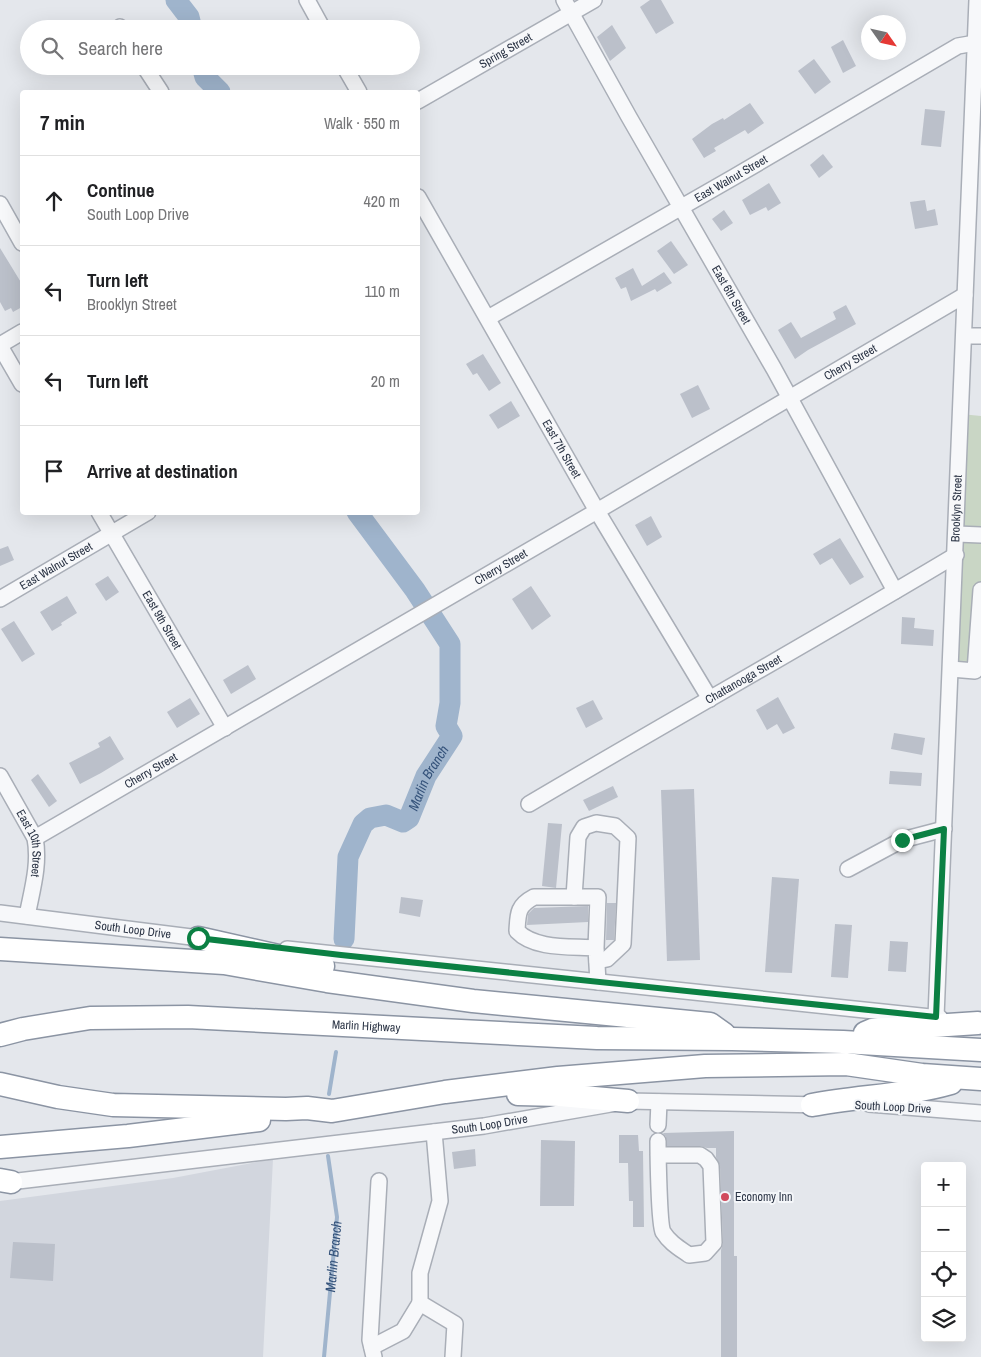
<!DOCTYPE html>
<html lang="en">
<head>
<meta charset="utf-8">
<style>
  :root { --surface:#fff; --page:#f2f2f2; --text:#202124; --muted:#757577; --line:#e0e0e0 }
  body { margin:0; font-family:"Archivo Narrow",sans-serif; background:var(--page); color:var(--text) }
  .controls { position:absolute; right:15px; bottom:15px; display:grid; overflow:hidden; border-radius:5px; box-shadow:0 5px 20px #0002 }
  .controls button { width:45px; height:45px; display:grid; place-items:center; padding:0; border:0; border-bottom:1px solid var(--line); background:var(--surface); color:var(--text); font:25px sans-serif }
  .compass { position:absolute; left:861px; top:15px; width:45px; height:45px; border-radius:50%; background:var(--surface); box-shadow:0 5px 20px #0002; rotate:124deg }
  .stop { position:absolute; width:15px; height:15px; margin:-11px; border:4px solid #0b8043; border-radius:50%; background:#fff }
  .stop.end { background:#0b8043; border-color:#fff; box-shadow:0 1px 5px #0008 }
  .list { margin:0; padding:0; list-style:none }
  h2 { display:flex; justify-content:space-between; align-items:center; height:65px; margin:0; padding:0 20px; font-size:21px }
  h2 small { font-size:16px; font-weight:400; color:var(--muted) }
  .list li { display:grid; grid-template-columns:32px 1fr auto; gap:15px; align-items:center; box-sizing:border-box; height:90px; padding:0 20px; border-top:1px solid var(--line) }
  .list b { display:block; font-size:19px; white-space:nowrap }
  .list p { margin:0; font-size:16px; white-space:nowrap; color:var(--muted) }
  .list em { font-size:16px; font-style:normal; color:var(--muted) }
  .icon { flex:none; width:28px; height:28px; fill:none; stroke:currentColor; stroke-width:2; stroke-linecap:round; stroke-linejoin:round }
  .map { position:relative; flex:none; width:981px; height:1357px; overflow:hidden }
  .search { position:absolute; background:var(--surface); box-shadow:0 5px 20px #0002; left:20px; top:20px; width:400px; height:55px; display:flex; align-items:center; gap:12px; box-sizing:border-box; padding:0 18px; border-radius:28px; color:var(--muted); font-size:19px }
  .panel { position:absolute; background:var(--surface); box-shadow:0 5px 20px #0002; left:20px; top:90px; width:400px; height:425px; border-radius:5px }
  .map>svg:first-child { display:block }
  .built { fill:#d2d6de }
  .green { fill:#c9d6c5 }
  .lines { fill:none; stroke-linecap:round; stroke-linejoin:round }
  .stream { stroke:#9fb4cc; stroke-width:4 }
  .river { stroke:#9fb4cc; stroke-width:21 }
  .building { fill:#bbc0ca }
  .minor-casing { stroke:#a9aeb7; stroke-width:18 }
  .highway-casing { stroke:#8b94a3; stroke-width:25 }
  .minor { stroke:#f7f8fa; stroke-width:15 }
  .highway { stroke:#fff; stroke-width:22 }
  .route { stroke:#0b8043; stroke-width:6 }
  .poi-dot { fill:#d1495b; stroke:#f4f6f9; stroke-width:2 }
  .labels { text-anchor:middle; stroke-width:4; stroke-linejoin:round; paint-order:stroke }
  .street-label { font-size:12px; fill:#2b3445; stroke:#f4f6f9 }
  .poi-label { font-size:12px; fill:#2b3445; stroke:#f4f6f9; text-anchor:start }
  .water-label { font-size:14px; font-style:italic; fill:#34527a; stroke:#f4f6f9 }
</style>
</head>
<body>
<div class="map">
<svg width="981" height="1357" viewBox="0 0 981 1357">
  <rect width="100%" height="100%" fill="#e4e7ec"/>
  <polygon class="built" points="273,1159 263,1357 0,1357 0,1201 173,1178"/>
  <polygon class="green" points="961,414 981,416 981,668 951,666"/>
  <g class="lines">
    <g class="stream">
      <polyline points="329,1094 336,1052"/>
      <path id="s1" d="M324 1357 337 1217 328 1156"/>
    </g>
    <g class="river">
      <polyline points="176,0 189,17 192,29"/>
      <polyline points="202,66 205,77 220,92"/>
      <path id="s2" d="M344 939 348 857 363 824 370 818 386 815 403 822 409 818 426 776 452 736 446 726 450 703V644L415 590 357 512"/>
    </g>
  </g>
  <g class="building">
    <polygon points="650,0 661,0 674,23 656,34 640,7"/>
    <polygon points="612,25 626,48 610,61 597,37"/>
    <polygon points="843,40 856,66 843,73 831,47"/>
    <polygon points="814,59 831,82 815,94 798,71"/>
    <polygon points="750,103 764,123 748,134 745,130 714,148 716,151 704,158 692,139 712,124 723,118 724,120"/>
    <polygon points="925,109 945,111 941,147 921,145"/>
    <polygon points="823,154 833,167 819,178 810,165"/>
    <polygon points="769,183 781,203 768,211 766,207 750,215 742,200"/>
    <polygon points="925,200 927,211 935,209 938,225 915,229 910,202"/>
    <polygon points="724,210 733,223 721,231 712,219"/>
    <polygon points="671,241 688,265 674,274 657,251"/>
    <polygon points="0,248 22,284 22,307 13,312 11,308 5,311 0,302"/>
    <polygon points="633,268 642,286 664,272 672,283 657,292 655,289 631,301 626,287 621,289 615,278"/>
    <polygon points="846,305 856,324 808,350 795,359 778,330 791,322 801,338 836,319 833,312"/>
    <polygon points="483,354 501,383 489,391 477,373 473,375 466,364"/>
    <polygon points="698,385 710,409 692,418 680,394"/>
    <polygon points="511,401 520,416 498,429 489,415"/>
    <polygon points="651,516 662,537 647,546 635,525"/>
    <polygon points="840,538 864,577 850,585 832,558 820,565 813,554"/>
    <polygon points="8,546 14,560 0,566 0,549"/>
    <polygon points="108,576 119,592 106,601 95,584"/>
    <polygon points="531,586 551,616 532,630 512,599"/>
    <polygon points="67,596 77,613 61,623 62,625 52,631 40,612"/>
    <polygon points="902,617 915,618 914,628 934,630 933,646 901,644"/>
    <polygon points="14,621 35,654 22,662 1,629"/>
    <polygon points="248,665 256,679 231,694 223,680"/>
    <polygon points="778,697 795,728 783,734 777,724 767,730 756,710"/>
    <polygon points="190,698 200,714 177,728 167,712"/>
    <polygon points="593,700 603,719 586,728 576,708"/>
    <polygon points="894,733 925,738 922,755 891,749"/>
    <polygon points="110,736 124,759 101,773 80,784 69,763 100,747 98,743"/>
    <polygon points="890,771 922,773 921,786 889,784"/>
    <polygon points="38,774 57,801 49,807 31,780"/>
    <polygon points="613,786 618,797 589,811 583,800"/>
    <polygon points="694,789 700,960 667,961 661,790"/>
    <polygon points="548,823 562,824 556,888 542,886"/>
    <polygon points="772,877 799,879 792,973 765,972"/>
    <polygon points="401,897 423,900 420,917 399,913"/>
    <polygon points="607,903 616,903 614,940 606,940"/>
    <polygon points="588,906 588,922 527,925 528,914 534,908"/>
    <polygon points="835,924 852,925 848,978 831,977"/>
    <polygon points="890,941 908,942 906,972 888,971"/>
    <polygon points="734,1131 734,1256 737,1256 737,1357 721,1357 721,1250 723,1243 720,1166 716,1157 716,1148 707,1148 700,1146 667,1146 666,1137 663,1133"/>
    <polygon points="619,1135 638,1135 639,1151 643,1151 644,1227 633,1227 633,1201 629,1201 628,1163 619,1163"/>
    <polygon points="541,1140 575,1141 574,1206 540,1206"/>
    <polygon points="475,1149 476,1166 454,1169 452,1152"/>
    <polygon points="13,1242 55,1244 53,1281 10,1278"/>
  </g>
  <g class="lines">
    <g class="minor-casing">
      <g id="minor">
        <polyline points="307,0 323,29"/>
        <path id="s3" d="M564 0 629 117 774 369 895 591"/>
        <polyline points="120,27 121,29"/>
        <polyline points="144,66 161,92"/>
        <polyline points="344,66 359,92"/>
        <path id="s4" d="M418 101 594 0"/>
        <path id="s5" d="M418 197 597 511 710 699"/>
        <polyline points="0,204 22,243"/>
        <path id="s6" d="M488 318 734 177 958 46 981 42"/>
        <polyline points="964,336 981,336"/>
        <polyline points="0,345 22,332"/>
        <polyline points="0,346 22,384"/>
        <path id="s7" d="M99 512 225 728"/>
        <polyline points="957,534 981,535"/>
        <path id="s8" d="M0 599 148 512"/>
        <polyline points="951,669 975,671 981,590"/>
        <path id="s9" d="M0 776 35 838C40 864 32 890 27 916"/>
        <path id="s10" d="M529 804C671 720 814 640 956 555"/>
        <path id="s11" d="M35 838 597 511 965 295"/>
        <polyline points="848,869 902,840 944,829"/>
        <polyline points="574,897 578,837 584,827 596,823 615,826 628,838 623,944 607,959 597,961"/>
        <path id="s12" d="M0 913 207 939"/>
        <path d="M596 948 598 897H534C517 906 518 914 517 931 535 950 572 946 596 948L598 982"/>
        <polyline points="287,949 940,1018"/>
        <path id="s13" d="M936 1017 977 0"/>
        <polyline points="869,1104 981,1113"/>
        <polyline points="658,1125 659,1102"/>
        <polyline points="434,1132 440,1201 420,1273 420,1303 455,1324 453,1357"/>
        <path d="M658 1141C658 1155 659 1224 663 1232 670 1243 679 1248 689 1255L705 1253 714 1243 711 1166 706 1159 700 1155H658"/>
        <path id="s14" d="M1 1183 484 1126 628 1101 821 1105"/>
        <polyline points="372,1347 403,1331 420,1303"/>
        <polyline points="374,1357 370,1340 379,1181"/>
      </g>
    </g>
    <g class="highway-casing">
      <g id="highway">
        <polyline points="198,938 323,966"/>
        <polyline points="0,949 224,963 327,981 473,1001 710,1024 724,1034"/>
        <polyline points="865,1033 872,1030 978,1023"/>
        <path id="s15" d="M0 1035 23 1029 90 1018 188 1017 597 1038 732 1039 843 1042 981 1050"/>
        <polyline points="0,1084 58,1097 113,1105 286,1109 307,1108 332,1111 445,1092 558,1078 705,1066 846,1064 922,1075 981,1079"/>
        <polyline points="518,1094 560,1095 628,1101"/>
        <path d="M812 1105C859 1096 906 1096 951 1083"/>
        <polyline points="0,1147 128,1136 259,1120"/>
        <polyline points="0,1180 11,1182"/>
      </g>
    </g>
    <use href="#minor" class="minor"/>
    <use href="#highway" class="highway"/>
  </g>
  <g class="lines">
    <polyline class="route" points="198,938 341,955 936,1017 944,829 902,840"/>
  </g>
  <circle class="poi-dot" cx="725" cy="1197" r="5"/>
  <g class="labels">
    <g class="street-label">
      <text dy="4" stroke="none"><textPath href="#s4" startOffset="101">Spring Street</textPath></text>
      <text dy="4" stroke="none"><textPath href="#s6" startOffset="280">East Walnut Street</textPath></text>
      <text dy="4" stroke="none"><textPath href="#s3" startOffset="339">East 6th Street</textPath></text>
      <text dy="4" stroke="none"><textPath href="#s11" startOffset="944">Cherry Street</textPath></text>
      <text dy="4" stroke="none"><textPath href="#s5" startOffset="290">East 7th Street</textPath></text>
      <text dy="4" stroke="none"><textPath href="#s13" startOffset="509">Brooklyn Street</textPath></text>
      <text dy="4" stroke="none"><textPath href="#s8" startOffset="65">East Walnut Street</textPath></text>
      <text dy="4" stroke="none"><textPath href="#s11" startOffset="539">Cherry Street</textPath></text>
      <text dy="4" stroke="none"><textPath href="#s7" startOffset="125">East 9th Street</textPath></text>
      <text dy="4" stroke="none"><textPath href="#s10" startOffset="248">Chattanooga Street</textPath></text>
      <text dy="4" stroke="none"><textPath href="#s11" startOffset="134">Cherry Street</textPath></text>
      <text dy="4" stroke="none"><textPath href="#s9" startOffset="75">East 10th Street</textPath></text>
      <text dy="4" stroke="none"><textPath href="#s12" startOffset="134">South Loop Drive</textPath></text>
      <text dy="4" stroke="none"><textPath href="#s15" startOffset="368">Marlin Highway</textPath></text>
      <text transform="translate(893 1107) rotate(3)" y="4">South Loop Drive</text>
      <text dy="4" stroke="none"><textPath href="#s14" startOffset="492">South Loop Drive</textPath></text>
    </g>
    <g class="poi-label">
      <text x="735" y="1201">Economy Inn</text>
    </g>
    <g class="water-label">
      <text dy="5" stroke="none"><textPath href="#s2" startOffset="214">Marlin Branch</textPath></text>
      <text dy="5" stroke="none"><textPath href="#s1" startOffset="101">Marlin Branch</textPath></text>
    </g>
  </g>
</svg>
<div class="controls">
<button>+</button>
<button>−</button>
<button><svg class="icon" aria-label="locate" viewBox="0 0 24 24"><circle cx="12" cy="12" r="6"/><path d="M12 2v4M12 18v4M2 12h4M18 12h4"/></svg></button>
<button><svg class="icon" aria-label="layers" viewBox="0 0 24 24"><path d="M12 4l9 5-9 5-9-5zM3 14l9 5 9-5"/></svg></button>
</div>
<svg class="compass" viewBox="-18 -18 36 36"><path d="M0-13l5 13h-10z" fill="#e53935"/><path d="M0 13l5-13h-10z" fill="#757577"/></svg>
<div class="stop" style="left:198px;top:938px"></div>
<div class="stop end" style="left:902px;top:840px"></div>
<div class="search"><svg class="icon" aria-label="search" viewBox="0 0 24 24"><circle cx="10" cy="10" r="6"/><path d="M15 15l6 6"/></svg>Search here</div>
<section class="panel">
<h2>7 min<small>Walk · 550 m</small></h2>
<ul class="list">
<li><svg class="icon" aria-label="ahead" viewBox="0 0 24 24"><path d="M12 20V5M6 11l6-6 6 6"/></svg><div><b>Continue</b><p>South Loop Drive</p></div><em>420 m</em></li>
<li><svg class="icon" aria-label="left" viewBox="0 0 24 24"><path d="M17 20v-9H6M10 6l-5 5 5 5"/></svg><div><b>Turn left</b><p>Brooklyn Street</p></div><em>110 m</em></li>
<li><svg class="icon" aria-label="left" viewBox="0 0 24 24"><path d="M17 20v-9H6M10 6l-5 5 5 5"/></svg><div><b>Turn left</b></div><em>20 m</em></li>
<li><svg class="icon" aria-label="arrive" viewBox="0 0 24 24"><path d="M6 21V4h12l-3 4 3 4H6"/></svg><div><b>Arrive at destination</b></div></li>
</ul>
</section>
</div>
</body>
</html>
